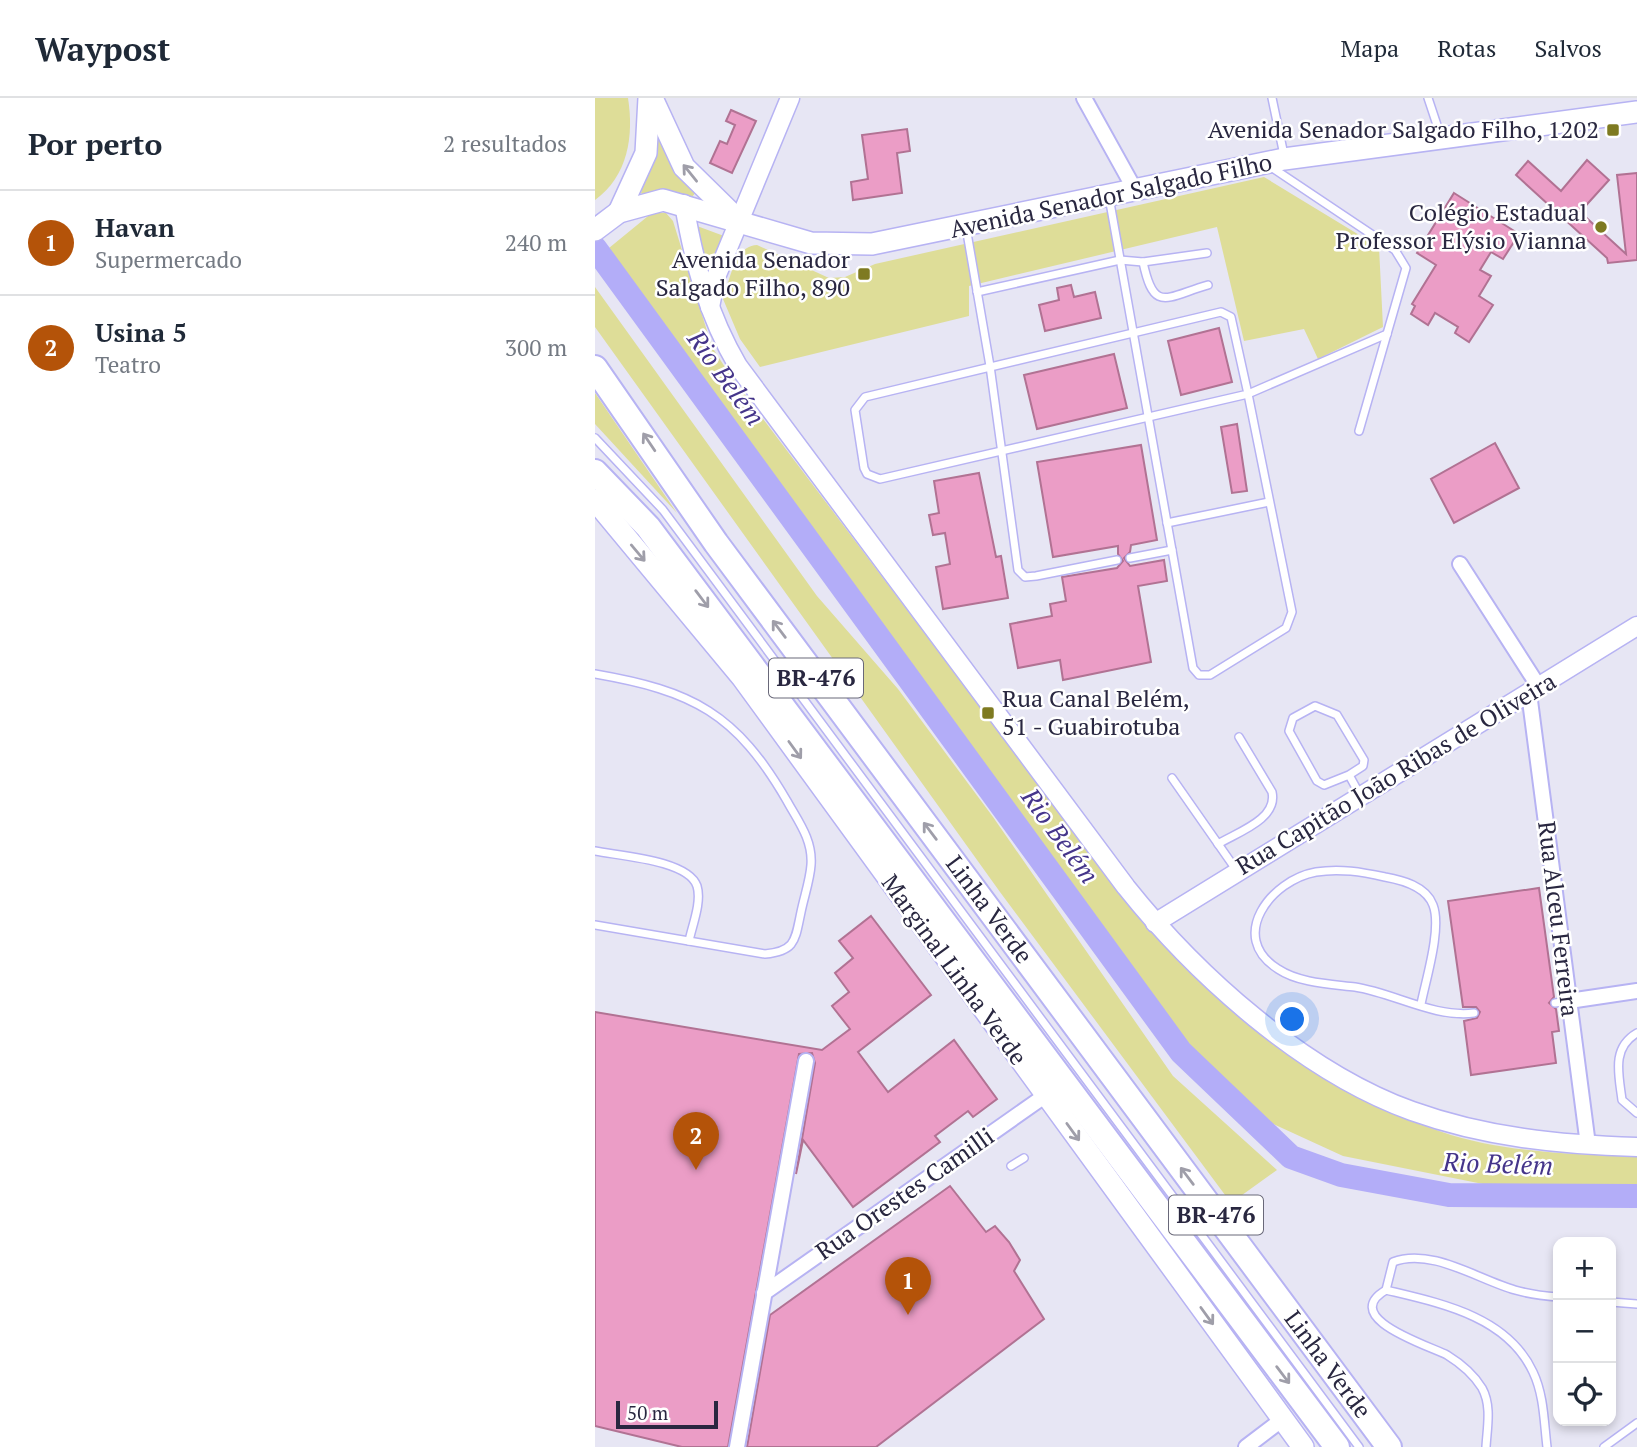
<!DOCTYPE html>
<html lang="pt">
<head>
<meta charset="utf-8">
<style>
  :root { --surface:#fff; --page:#f6f6f7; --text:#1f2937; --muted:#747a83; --line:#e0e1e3; --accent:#b45309 }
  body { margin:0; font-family:"PT Serif",serif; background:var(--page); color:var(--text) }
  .controls { position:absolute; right:21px; bottom:21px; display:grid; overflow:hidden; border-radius:14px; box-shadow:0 4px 10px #0003 }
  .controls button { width:63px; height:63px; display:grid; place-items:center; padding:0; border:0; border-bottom:2px solid var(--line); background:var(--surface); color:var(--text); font:35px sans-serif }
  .scale { position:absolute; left:21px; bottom:18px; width:102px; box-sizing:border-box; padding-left:7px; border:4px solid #292740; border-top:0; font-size:19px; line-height:24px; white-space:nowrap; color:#292740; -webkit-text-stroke:5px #fff; paint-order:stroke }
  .you { position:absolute; left:698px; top:922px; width:24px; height:24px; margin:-18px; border:5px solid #fff; border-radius:50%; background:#1a73e8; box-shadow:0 0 0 10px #1a73e833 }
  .badge { display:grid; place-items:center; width:46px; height:46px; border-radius:50%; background:var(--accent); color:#fff; font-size:23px; font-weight:700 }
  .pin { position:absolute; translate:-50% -58px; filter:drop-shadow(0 2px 4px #0008) }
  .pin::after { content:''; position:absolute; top:37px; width:24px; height:21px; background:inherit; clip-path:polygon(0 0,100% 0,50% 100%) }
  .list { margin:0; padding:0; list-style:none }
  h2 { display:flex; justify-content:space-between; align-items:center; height:91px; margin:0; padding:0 28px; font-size:30px }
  h2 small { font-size:23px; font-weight:400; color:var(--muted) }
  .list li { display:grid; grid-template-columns:46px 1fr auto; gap:21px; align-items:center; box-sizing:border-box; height:105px; padding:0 28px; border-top:2px solid var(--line) }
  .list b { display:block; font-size:26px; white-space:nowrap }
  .list p { margin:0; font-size:23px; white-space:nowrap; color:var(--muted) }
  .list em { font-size:23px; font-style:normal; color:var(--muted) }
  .icon { flex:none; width:38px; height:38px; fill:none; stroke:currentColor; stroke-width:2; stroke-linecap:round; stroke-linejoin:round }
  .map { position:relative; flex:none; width:1042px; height:1349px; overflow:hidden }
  header { display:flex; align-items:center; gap:42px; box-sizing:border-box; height:98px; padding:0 35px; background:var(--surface); border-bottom:2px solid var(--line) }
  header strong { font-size:33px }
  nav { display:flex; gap:38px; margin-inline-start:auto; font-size:24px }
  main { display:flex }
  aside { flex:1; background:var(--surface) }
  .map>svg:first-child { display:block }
  .green { fill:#dedd98 }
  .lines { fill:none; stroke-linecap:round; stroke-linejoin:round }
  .river { stroke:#b3adf8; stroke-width:24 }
  .building { fill:#eb9dc6; stroke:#b17293; stroke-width:2 }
  .service-casing { stroke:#b7b3f3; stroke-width:10 }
  .minor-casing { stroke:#b7b3f3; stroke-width:18 }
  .tertiary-casing { stroke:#b7b3f3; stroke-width:21 }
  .secondary-casing { stroke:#b7b3f3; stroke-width:24 }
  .trunk-casing { stroke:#b7b3f3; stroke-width:28 }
  .service { stroke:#fff; stroke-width:7 }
  .minor { stroke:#fff; stroke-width:14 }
  .tertiary { stroke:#fff; stroke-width:18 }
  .secondary { stroke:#fff; stroke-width:21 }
  .trunk { stroke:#fff; stroke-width:24 }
  .oneway { stroke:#9f9ea9 }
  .poi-dot { fill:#7e7a21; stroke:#fff; stroke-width:2.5 }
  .labels { text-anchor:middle; stroke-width:5; stroke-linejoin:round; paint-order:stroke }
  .shield { fill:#fff; stroke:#696879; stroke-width:2 }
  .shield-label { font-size:23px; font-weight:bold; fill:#292740 }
  .poi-label { font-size:24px; fill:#292740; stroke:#fff; text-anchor:end }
  .street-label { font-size:24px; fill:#292740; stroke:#fff }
  .water-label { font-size:26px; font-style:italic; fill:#45358a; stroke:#fff }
</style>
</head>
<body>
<header>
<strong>Waypost</strong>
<nav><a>Mapa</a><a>Rotas</a><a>Salvos</a></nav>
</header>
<main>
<aside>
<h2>Por perto<small>2 resultados</small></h2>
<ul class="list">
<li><span class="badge">1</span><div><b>Havan</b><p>Supermercado</p></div><em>240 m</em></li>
<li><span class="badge">2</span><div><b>Usina 5</b><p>Teatro</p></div><em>300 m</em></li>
</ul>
</aside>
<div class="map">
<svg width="1042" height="1349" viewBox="0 0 1042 1349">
  <rect width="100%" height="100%" fill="#e7e6f4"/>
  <g class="green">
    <path d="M0 0H33C39 38 33 78 0 102Z"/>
    <polygon points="62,34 101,94 97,99 72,92 49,98 46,95"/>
    <path d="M669 79 784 149 788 229 723 261 709 231 649 243 622 129 374 188V218L165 269 145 241 128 201C135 182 139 148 162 147L234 180 250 179 280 166Z"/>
    <path d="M58 114 71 115 78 123 117 249 135 277 536 809C614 905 729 993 847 1034 905 1054 980 1057 1042 1058V1090L918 1092 748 1058 672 1023 591 950 110 293 14 150Z"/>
    <polygon points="102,128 129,138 111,181"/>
    <polygon points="0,189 222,498 303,591 398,719 578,978 682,1072 636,1105 405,794 0,229"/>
    <polygon points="0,295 82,415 0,326"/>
  </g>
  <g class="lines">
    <polyline class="river" points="0,150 586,954 696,1059 746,1077 854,1097 1042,1098"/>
  </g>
  <g class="building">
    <polygon points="136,12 161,23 137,75 115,65 125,43 132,46 140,27 131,23"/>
    <polygon points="312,31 315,53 302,55 307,95 258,102 256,84 273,81 267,37"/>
    <polygon points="992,62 1014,82 985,114 1031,156 1022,77 1042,75 1042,162 1013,165 1012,160 921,77 933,63 966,93"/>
    <polygon points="859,95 924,136 908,161 896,154 885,172 896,178 884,198 898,207 874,244 860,235 863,229 840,215 833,227 816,216 820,208 817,206 841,167 822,155"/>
    <polygon points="476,187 479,199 500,194 506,220 450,233 444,207 464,202 462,190"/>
    <polygon points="624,230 637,284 586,297 573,243"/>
    <polygon points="519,256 532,310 442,331 429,277"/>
    <polygon points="642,326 652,393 637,395 626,329"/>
    <polygon points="900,345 924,390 859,425 836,381"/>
    <polygon points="546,347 562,442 536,447 535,454 529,460 535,468 569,462 572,483 543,488 556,564 468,582 465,562 423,570 415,526 457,518 455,506 471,503 467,479 522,470 528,463 523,456 523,448 458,459 442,364"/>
    <polygon points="384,375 401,459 406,458 413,500 348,511 341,469 355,466 350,435 338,437 334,417 344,415 339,383"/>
    <polygon points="944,790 959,899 954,905 961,911 964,933 957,934 961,965 876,977 869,923 882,920 885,914 881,909 868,909 853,803"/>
    <polygon points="276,818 336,897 263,954 293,994 359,942 402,1001 378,1019 373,1013 340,1038 345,1044 258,1109 208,1042 201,1076 220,965 217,955 204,956 133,1349 87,1349 0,1328 0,914 227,952 255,931 237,908 254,894 240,875 258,860 244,843"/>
    <polygon points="355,1088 391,1134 400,1128 414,1144 425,1162 419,1173 449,1221 281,1349 152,1349 175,1217"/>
  </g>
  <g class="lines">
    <g class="service-casing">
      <g id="service">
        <polyline points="677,0 689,57"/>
        <polyline points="833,0 845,36"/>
        <polyline points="676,69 800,152 811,170 764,333"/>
        <polyline points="514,99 598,570 604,577 615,577 691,530 697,514 653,296 792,236"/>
        <polyline points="371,129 395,268 423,472 430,479 441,478 522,462"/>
        <path d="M548 164C559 216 571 199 613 187"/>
        <polyline points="382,194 525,162 548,164 612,155"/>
        <polygon points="626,214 636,219 653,296 285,381 272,376 269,370 260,312 270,299"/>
        <polyline points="0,340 68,412 764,1349"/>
        <polyline points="572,425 674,404"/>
        <polyline points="535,460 577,452"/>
        <path d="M0 576C98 593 141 615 192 703 203 723 218 742 216 767 215 782 209 799 206 814 200 842 201 853 170 856L0 827"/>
        <polyline points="754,677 768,668 769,662 742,617 720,608 698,620 694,633 722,683 729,687 754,677 765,697"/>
        <polyline points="577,680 642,773"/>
        <path d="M623 746C643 734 683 721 677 694L644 639"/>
        <path d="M0 753C25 758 93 762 102 788 107 804 97 828 94 843"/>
        <polyline points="960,905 974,903"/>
        <path d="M826 906C831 881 847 830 838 807 831 788 807 782 790 779 767 774 745 770 721 774 676 782 632 839 683 871 704 885 735 886 760 889 799 895 839 920 879 915"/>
        <path d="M1042 935C1016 950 1024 977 1027 1002L1042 1015"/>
        <polyline points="416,1068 429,1060"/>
        <path d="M791 1192 798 1164C836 1149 884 1182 920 1192 934 1196 949 1198 963 1199"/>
        <polyline points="1016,1204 1042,1206"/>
        <path d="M891 1349C892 1330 897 1308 887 1290 879 1277 865 1265 852 1257 835 1248 743 1220 791 1192 845 1205 912 1218 938 1274 949 1297 949 1324 952 1349"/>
        <polyline points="1009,1349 1042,1325"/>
      </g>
    </g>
    <g class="minor-casing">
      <g id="minor">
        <polyline points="489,0 540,92"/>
        <polyline points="865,466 944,589"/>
        <polyline points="934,595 993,1047"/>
        <polyline points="974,903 1042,893"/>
        <polyline points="169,1195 451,997"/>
        <polyline points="142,1349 211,963"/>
        <polyline points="651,1349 688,1321"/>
      </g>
    </g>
    <g class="tertiary-casing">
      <g id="tertiary">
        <path d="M89 106C99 165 113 217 143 268L531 789C602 878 709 974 817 1013 889 1039 966 1047 1042 1049"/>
        <polyline points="115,209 121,179 195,0"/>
        <polyline points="560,825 1042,528"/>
      </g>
    </g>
    <g class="secondary-casing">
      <g id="secondary">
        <polyline points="57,0 89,69 140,119"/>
        <polyline points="24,114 51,55 54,0"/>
        <polyline points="0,132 24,114 68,102 216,145 277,146 689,61 1042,14"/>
        <polyline points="0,402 147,579 708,1349"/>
      </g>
    </g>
    <g class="trunk-casing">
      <g id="trunk">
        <path id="s1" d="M0 270 121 445 794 1349"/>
        <polyline points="0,374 53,429 742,1349"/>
      </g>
    </g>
    <use href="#service" class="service"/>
    <use href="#minor" class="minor"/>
    <use href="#tertiary" class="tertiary"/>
    <use href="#secondary" class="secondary"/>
    <use href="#trunk" class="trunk"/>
  </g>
  <defs><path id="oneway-shaft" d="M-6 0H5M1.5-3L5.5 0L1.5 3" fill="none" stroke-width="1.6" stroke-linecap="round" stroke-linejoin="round" transform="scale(1.75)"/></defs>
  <g class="oneway">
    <use href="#oneway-shaft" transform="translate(95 75) rotate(-129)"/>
    <use href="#oneway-shaft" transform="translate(54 344) rotate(-124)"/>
    <use href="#oneway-shaft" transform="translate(43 455) rotate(50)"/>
    <use href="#oneway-shaft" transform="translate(107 501) rotate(53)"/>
    <use href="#oneway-shaft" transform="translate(184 531) rotate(-127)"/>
    <use href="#oneway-shaft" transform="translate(200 652) rotate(54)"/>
    <use href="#oneway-shaft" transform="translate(335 733) rotate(-127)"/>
    <use href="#oneway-shaft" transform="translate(478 1034) rotate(54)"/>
    <use href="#oneway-shaft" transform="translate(592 1078) rotate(-127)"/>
    <use href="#oneway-shaft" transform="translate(612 1218) rotate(54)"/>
    <use href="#oneway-shaft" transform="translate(688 1277) rotate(53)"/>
  </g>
  <g class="poi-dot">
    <rect x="1011" y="25" width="14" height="14" rx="3.5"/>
    <circle cx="1006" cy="129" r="7"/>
    <rect x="262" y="169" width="14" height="14" rx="3.5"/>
    <rect x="386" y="608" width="14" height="14" rx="3.5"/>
  </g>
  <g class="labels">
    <g class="shield">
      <rect x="174" y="560.5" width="94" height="39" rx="5"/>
      <rect x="574" y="1097.5" width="94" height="39" rx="5"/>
    </g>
    <g class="shield-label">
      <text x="221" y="588">BR-476</text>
      <text x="621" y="1125">BR-476</text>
    </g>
    <g class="poi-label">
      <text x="1004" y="40">Avenida Senador Salgado Filho, 1202</text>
      <text x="992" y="123">Colégio Estadual<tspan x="992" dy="28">Professor Elýsio Vianna</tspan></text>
      <text x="255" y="170">Avenida Senador<tspan x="255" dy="28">Salgado Filho, 890</tspan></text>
      <text x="407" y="609" text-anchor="start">Rua Canal Belém,<tspan x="407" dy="28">51 - Guabirotuba</tspan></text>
    </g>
    <g class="street-label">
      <text transform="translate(516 98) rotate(-12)" y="8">Avenida Senador Salgado Filho</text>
      <text transform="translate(801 676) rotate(-31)" y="8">Rua Capitão João Ribas de Oliveira</text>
      <text dy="8" stroke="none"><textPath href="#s1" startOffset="670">Linha Verde</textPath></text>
      <text transform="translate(963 821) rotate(83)" y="8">Rua Alceu Ferreira</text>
      <text transform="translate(359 872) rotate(54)" y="8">Marginal Linha Verde</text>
      <text transform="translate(310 1096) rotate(-35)" y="8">Rua Orestes Camilli</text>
      <text dy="8" stroke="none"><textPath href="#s1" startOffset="1237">Linha Verde</textPath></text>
    </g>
    <g class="water-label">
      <text transform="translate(131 280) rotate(54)" y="9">Rio Belém</text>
      <text transform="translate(465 738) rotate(54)" y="9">Rio Belém</text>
      <text transform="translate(903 1066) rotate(2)" y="9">Rio Belém</text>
    </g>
  </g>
</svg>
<div class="controls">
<button>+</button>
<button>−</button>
<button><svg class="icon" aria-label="locate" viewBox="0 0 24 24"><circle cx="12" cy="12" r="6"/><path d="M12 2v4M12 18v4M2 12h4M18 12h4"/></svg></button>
</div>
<div class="scale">50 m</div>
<div class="you"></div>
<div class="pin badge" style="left:313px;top:1217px">1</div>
<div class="pin badge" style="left:101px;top:1072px">2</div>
</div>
</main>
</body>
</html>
